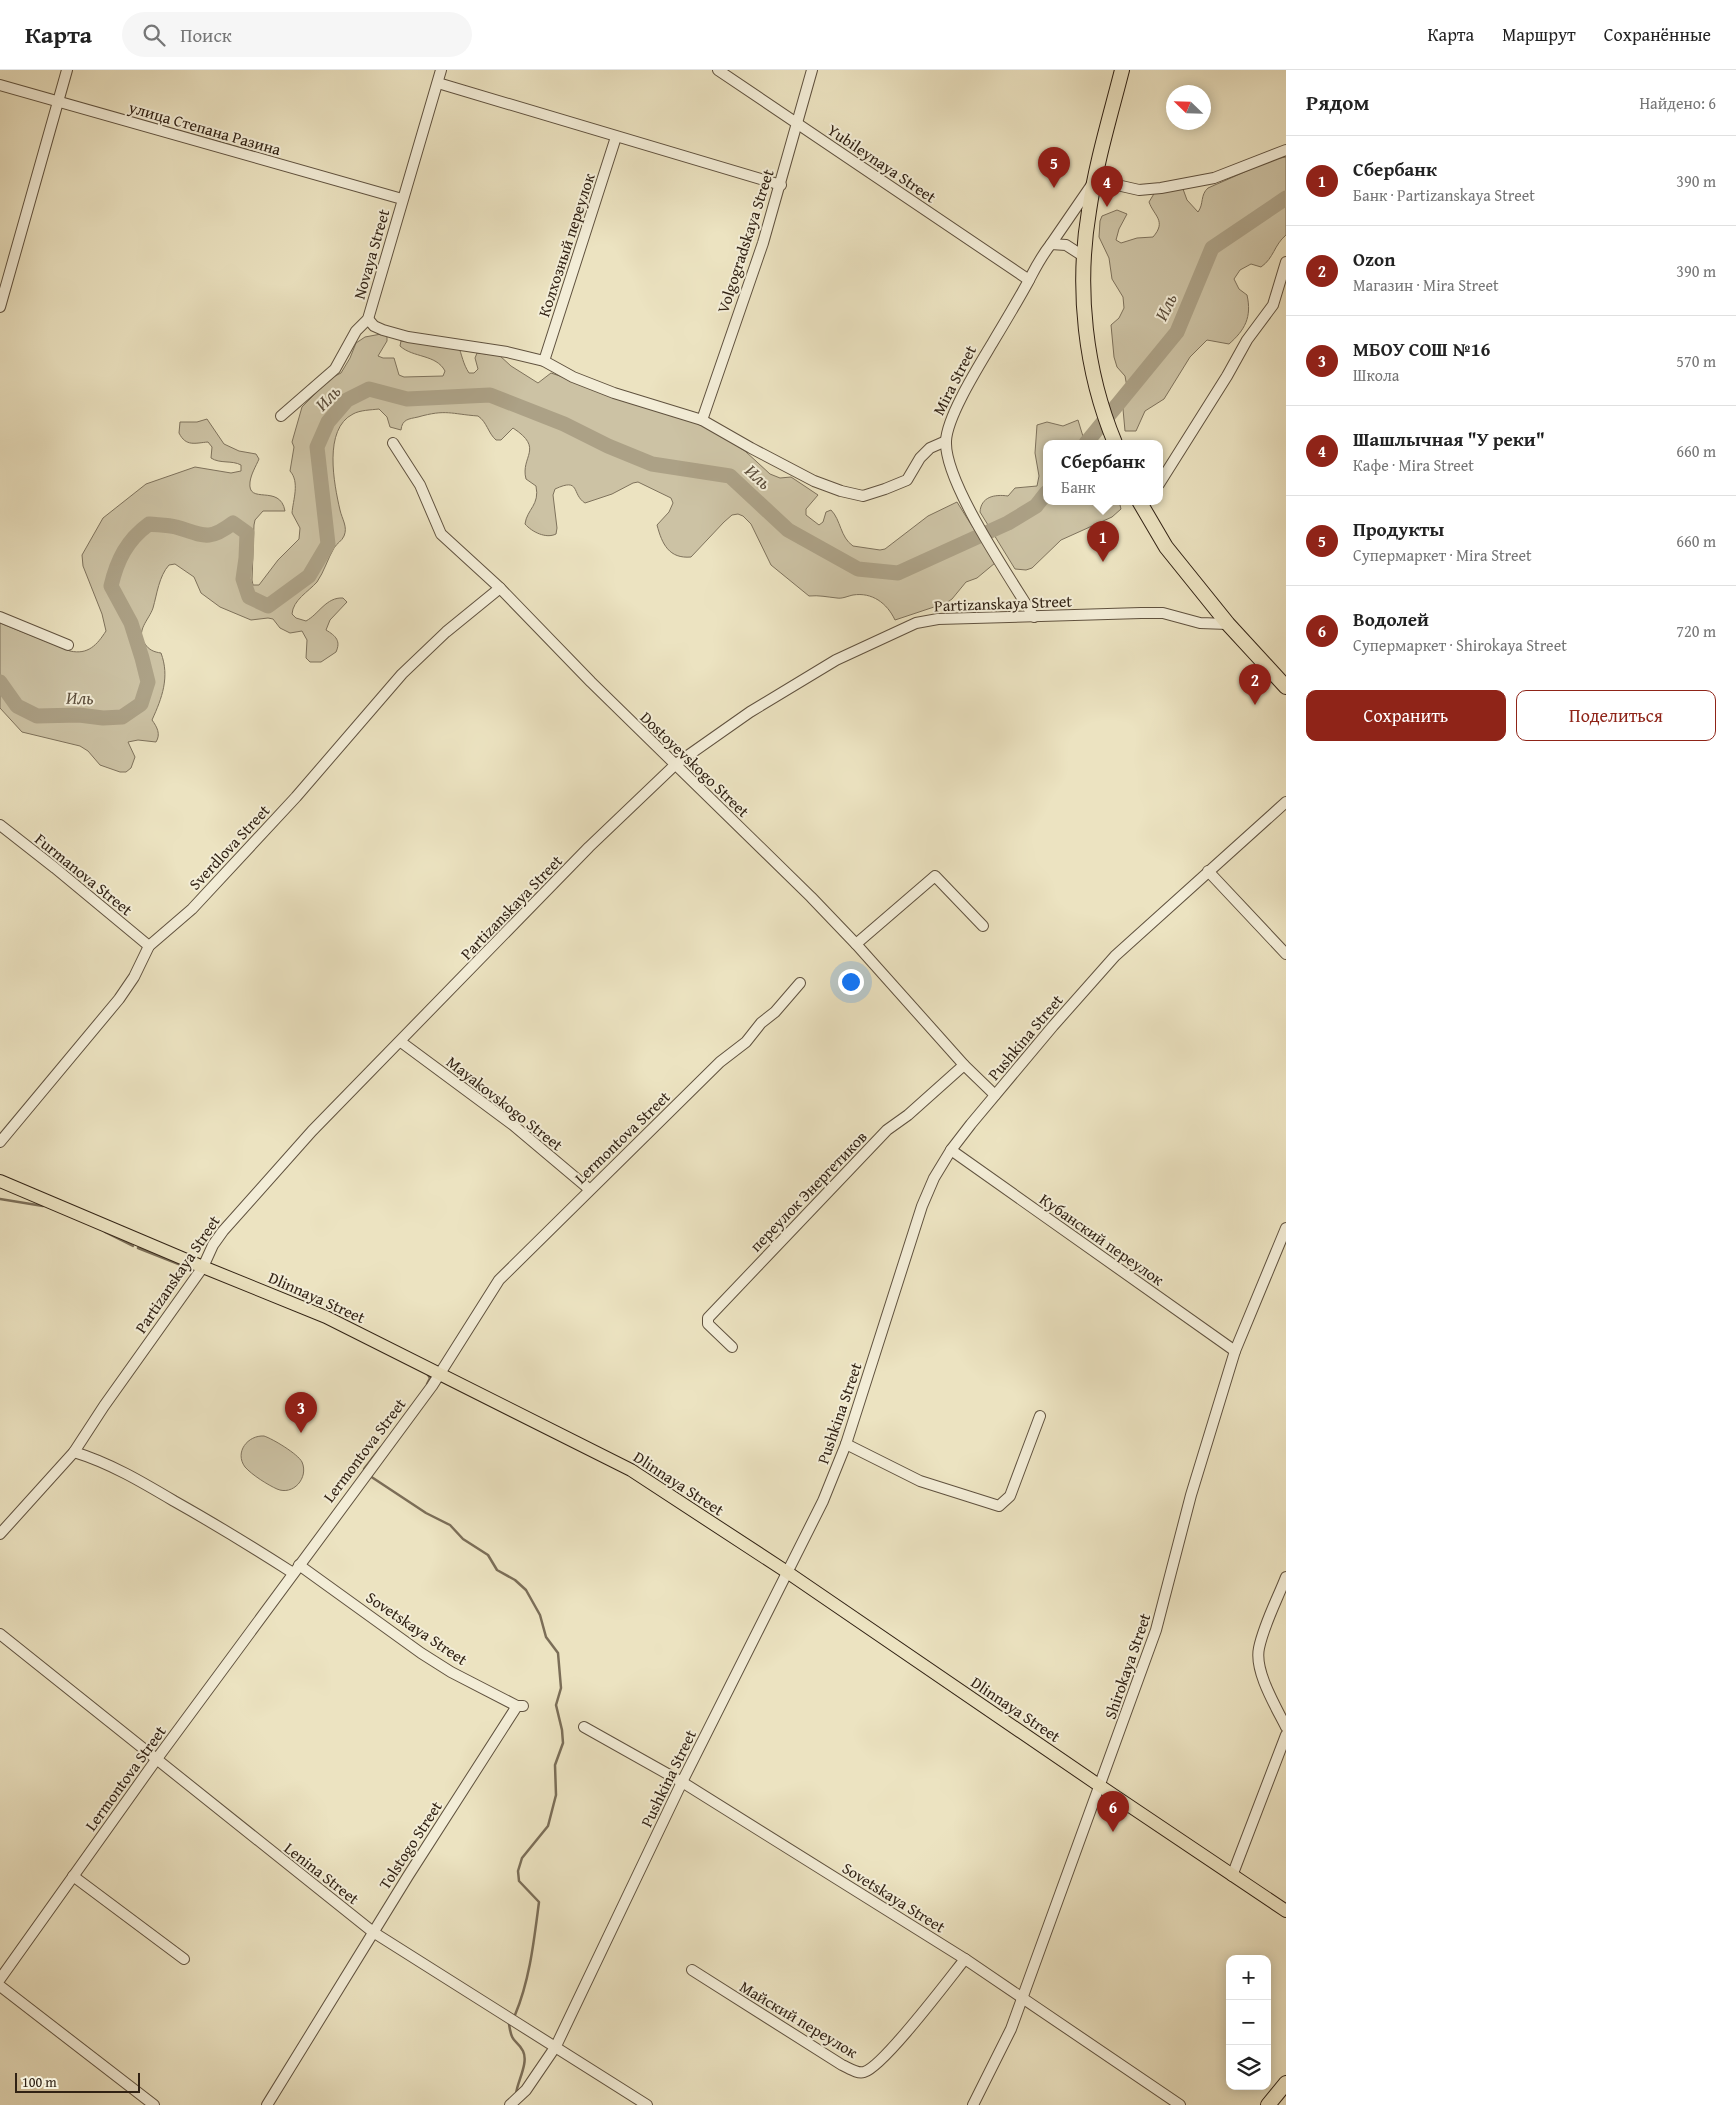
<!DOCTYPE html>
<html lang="ru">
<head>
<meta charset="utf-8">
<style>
  :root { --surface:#fff; --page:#f6f6f6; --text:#222; --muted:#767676; --line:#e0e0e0; --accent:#8f2418 }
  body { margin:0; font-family:"Gentium Book Plus",serif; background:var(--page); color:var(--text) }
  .controls { position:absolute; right:15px; bottom:15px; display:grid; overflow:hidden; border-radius:10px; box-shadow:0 2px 12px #0003 }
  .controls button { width:45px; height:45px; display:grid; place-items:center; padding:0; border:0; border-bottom:1px solid var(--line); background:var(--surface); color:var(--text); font:25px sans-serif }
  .compass { position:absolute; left:1166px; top:15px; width:45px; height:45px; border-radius:50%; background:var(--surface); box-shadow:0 2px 12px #0003; rotate:293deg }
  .scale { position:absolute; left:15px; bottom:12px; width:125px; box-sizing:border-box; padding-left:5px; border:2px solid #312214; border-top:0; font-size:14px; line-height:18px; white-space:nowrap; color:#312214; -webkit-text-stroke:4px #f3edd7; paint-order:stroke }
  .you { position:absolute; left:850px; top:911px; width:18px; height:18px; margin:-12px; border:4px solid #fff; border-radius:50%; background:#1a73e8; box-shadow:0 0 0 8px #1a73e833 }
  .badge { display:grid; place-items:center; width:32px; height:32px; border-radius:50%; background:var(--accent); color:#fff; font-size:16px; font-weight:700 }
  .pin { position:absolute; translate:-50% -41px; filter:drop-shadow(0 1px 2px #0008) }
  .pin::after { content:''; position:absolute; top:26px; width:18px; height:15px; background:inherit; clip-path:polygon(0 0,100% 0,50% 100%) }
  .popup { position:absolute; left:1043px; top:370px; width:120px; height:65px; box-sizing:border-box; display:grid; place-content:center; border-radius:10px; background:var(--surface); filter:drop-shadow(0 1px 4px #0005); font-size:16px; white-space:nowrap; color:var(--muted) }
  .popup b { font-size:19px; color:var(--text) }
  .popup::after { content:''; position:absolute; left:50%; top:100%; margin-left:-10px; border:10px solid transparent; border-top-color:var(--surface) }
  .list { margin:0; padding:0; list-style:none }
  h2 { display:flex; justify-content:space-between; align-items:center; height:65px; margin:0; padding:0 20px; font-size:21px }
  h2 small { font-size:16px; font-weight:400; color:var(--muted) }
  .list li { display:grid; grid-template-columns:32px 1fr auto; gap:15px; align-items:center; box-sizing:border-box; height:90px; padding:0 20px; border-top:1px solid var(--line) }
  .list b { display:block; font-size:19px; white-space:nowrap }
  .list p { margin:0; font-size:16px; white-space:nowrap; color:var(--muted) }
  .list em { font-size:16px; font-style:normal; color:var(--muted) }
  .actions { display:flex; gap:10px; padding:15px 20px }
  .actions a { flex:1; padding:11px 0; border:1px solid var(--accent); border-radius:10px; text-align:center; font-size:18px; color:var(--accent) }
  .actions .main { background:var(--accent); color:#fff }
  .icon { flex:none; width:28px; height:28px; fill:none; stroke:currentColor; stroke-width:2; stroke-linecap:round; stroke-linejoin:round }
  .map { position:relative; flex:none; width:1286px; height:2035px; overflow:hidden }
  header { display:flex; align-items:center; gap:30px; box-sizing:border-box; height:70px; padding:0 25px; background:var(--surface); border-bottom:1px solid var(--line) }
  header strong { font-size:24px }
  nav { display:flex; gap:28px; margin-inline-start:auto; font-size:18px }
  .search { width:350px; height:45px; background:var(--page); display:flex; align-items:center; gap:12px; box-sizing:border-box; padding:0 18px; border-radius:28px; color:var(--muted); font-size:19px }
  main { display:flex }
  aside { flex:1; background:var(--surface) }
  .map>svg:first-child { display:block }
  .green { fill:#ccc2a4; stroke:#7e725c }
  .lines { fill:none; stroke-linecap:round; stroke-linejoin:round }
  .stream { stroke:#7b6e58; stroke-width:2.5 }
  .river { stroke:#aca186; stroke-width:15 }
  .minor-casing { stroke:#60523f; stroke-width:12 }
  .major-casing { stroke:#312214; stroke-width:14 }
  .highway-casing { stroke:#312214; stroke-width:16 }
  .minor { stroke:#f3edd7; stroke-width:10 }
  .major { stroke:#ece3c1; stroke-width:12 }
  .highway { stroke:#ece3c1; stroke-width:14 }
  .labels { text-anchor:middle; stroke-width:4; stroke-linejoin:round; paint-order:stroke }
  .street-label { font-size:16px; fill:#312214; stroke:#f3edd7 }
  .water-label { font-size:18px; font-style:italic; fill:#5c4e3c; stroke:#f3edd7 }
</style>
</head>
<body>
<header>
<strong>Карта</strong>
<div class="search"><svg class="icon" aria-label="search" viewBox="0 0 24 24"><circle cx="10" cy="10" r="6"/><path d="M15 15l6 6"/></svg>Поиск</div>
<nav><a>Карта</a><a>Маршрут</a><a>Сохранённые</a></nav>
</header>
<main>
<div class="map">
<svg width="1286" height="2035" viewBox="0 0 1286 2035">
  <rect width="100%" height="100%" fill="#ece3c1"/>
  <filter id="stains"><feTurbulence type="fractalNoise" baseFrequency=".004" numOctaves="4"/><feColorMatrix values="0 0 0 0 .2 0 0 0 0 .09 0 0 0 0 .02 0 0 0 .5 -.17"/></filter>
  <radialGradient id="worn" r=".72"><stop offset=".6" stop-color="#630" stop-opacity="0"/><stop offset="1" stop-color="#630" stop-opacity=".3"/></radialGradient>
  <g class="green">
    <path d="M1286 87V165C1274 175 1274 188 1261 197L1251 194 1240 200 1234 209 1239 219 1247 225C1252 247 1245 260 1229 274L1207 270 1190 287 1164 329 1145 341 1136 361H1125L1123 339 1127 317 1125 306 1117 297 1114 287 1111 255 1119 248 1124 238 1123 227 1112 209 1109 188 1099 167 1100 151 1102 146 1117 140 1127 144 1119 159 1116 170 1121 173 1137 168 1153 167C1167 151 1154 146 1149 132L1155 122 1178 117 1183 119 1187 130 1198 142C1204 134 1200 125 1208 118L1274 89Z"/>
    <path d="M381 264 387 266V271L378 286 383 288H394L399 305 404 307 443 306 445 301C436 284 413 288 400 276L401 271 458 275C462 285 463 294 469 303H474L478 299 475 288 477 283 499 285 511 296 538 313 551 303 708 357 745 381 770 404 780 408 791 407 818 425 806 439V445L819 455 823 452 826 442 831 440C841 450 840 467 853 476L880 480 885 479 928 446 957 432 995 493 977 508 966 512 952 529 946 533 895 550C887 533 872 522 853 525 848 526 842 529 837 528 827 527 819 525 809 526L771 495 751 454 743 446 738 444 732 445 724 452 691 487C669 489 662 474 657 455L669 442 673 433 671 428 638 412 633 413 612 424 585 433C571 424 581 407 555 419L553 425 557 458 556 464C546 469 532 462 525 454 527 439 540 435 536 416L526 409C520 386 545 379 513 358L501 370H496C488 363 487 352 478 346 451 344 446 339 418 347 409 349 402 349 401 360L390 357 387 347 379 339C371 340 360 340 353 344 323 359 334 414 340 440 342 449 348 457 344 466 342 471 337 473 334 478 328 488 324 502 317 512 308 522 293 530 292 544L296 548 306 551C319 544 326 527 343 528L347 532 330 550 326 560C336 566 341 571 336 582L321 592H310L306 588 307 570 302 561 290 563 280 558 273 549 268 548 251 550 220 537 201 523 194 507 175 494 169 495C159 506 157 524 153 538 149 550 135 561 145 574 149 580 154 582 161 583 170 607 162 628 152 650 157 657 161 664 156 672L138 670 128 672 135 687 131 698 126 702H120L100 695 88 681 80 676 22 662 0 638V553L70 581C88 585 97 575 106 561L102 544 83 496 82 485 103 448 146 414 195 397 231 403 241 401V395C232 390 220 394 211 388L212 377 208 372C195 373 186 377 179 363L180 352H197L207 349 224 374 239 381 256 384 259 389C256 396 251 404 250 412 247 436 280 413 285 441H263L255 450 254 455 252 510 253 515H259L278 490 299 469 300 458 292 443C293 430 300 412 290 401L294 377 292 372 302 337 331 308 341 303 350 288 356 273 365 267Z"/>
    <path d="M1078 350 1085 373H1047V431H1119L1121 439 1112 447 1061 470 1032 498 1026 500 1015 499 980 442C981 427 994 424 1008 426L1015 418 1037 416 1039 406 1035 383 1037 355 1047 352 1063 356Z"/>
    <path d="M264 1366C273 1369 298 1384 302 1392 309 1408 293 1426 277 1419 268 1415 252 1405 245 1397 234 1382 248 1365 264 1366Z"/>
  </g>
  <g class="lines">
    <g class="stream">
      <polyline points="0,1129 43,1136"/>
      <polyline points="105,1162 133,1176"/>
      <polyline points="138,1178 196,1201"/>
      <polyline points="427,1303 430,1308 427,1314"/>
      <polyline points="364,1399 381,1377"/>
      <path d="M370 1406 426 1443 450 1455 463 1469 488 1485 497 1500 515 1510 526 1520 540 1545 546 1567 558 1583 561 1618 556 1635 562 1660 563 1673 555 1695 556 1725 548 1756 522 1788 518 1801 519 1811 539 1832C534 1870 530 1909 515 1945"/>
      <path d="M509 1954C512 1975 516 1968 523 1981 529 1993 517 2012 516 2024"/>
    </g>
    <g class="river">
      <polyline points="1086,373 1177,262 1212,178 1286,128"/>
      <path d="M0 612 17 636 37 646 79 645 103 648 122 647 141 634 148 612 142 588 131 553 111 516C117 490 127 470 149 454 158 455 168 455 176 457 203 465 208 472 233 453L247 463 246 488 243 509 249 527 268 536 309 506 328 474 317 377 328 352 347 330 369 319 407 329 490 325 564 354 608 376 652 394 730 406 788 460 858 499 898 503 1008 453 1036 436 1047 422"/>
    </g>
    <g class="minor-casing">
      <g id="minor">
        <polyline points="718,0 1029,210"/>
        <polyline points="438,13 781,115"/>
        <polyline points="0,15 402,129"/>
        <polyline points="1051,174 1095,110 1139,120 1161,118 1214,108 1286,80"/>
        <polyline points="0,237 67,0"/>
        <polyline points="368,249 374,256 383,260 408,267 507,282 544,291 573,307 614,323 702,350 751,378 814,411 841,421 863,426 885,419 907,410 920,388 930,378 946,371"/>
        <polyline points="544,291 616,67"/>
        <polyline points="281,346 335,299 356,261 368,249 441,0"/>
        <polyline points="702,350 763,173 812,0"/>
        <polyline points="393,373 420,415 441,464 500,518 591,612 811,827 856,874 964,995 995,1025"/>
        <polyline points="1159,414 1227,306 1247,270 1273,235 1286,192"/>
        <polyline points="0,547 68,575"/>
        <path d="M1034 547C1011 509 944 412 946 371 947 346 980 294 993 272 1005 252 1017 232 1028 212 1036 197 1040 188 1051 174L1066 175 1083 186"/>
        <polyline points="0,755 55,798 149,876"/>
        <polyline points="1208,801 1286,884"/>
        <polyline points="856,874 935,806 983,856"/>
        <polyline points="401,972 513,1055 589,1119"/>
        <polyline points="0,1072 119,929 134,907 149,876 192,839 296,727 402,604 446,562 500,518"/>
        <polyline points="951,1080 1235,1281"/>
        <polyline points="732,1277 708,1254 708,1248 887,1060 908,1045 964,995"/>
        <polyline points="846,1374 920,1411 999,1436 1010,1426 1040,1346"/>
        <path d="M74 1382C110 1393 142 1412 174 1431 215 1454 254 1478 293 1503"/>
        <polyline points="0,1464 74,1382 104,1336 203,1197 213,1175 223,1161 312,1061 589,777 676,694 750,642 836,590 916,553 938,549 1141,543 1163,543 1200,553 1228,554"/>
        <polyline points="299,1495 421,1583 451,1602 517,1636 523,1636"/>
        <path d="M1286 1507C1277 1530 1264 1554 1259 1578 1254 1601 1276 1637 1286 1657"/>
        <polyline points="0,1564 373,1862 647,2035"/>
        <polyline points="584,1657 682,1712 965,1889 1180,2035"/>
        <polyline points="73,1806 184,1889"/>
        <polyline points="1232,1806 1286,1665"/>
        <path d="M692 1900 842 1995C849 1998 857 2004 864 2002 883 1997 949 1909 965 1889"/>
        <polyline points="0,1909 156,1690 432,1316 499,1210 720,992 746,972 761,953 775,942 800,913"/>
        <polyline points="0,1916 154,2035"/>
        <polyline points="267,2035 408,1806 517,1636"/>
        <polyline points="510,2035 526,2020 556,1976 682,1712 823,1431 846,1374 922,1136 934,1108 951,1080 971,1054 1053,956 1115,886 1286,732"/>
        <polyline points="973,2035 1011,1959 1156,1560 1191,1425 1235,1281 1286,1158"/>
      </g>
    </g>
    <g class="major-casing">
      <polyline id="major" points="0,1111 203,1197 326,1247 631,1400 787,1502 1100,1716 1286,1841"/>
    </g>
    <g class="highway-casing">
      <g id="highway">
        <path d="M1115 373C1085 301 1076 218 1089 141 1096 93 1110 47 1122 0"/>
        <polyline points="1139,431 1166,477 1228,554 1286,617"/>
        <polyline points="1268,2035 1286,2013"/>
      </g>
    </g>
    <use href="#minor" class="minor"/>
    <use href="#major" class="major"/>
    <use href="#highway" class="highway"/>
  </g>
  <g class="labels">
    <g class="street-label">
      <text transform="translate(205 58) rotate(16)" y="6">улица Степана Разина</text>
      <text transform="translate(882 93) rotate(34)" y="6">Yubileynaya Street</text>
      <text transform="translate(745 171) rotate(-72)" y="6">Volgogradskaya Street</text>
      <text transform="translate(566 175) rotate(-72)" y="6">Колхозный переулок</text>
      <text transform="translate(371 184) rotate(-74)" y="6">Novaya Street</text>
      <text transform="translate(954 310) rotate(-63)" y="6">Mira Street</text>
      <text transform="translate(1003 533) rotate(-2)" y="6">Partizanskaya Street</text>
      <text transform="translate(695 694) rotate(44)" y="6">Dostoyevskogo Street</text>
      <text transform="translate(229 777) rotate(-47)" y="6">Sverdlova Street</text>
      <text transform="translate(84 804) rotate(39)" y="6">Furmanova Street</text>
      <text transform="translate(511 837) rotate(-46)" y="6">Partizanskaya Street</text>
      <text transform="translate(1025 967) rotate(-50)" y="6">Pushkina Street</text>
      <text transform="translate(505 1033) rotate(38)" y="6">Mayakovskogo Street</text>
      <text transform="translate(622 1067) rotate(-44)" y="6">Lermontova Street</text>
      <text transform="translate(808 1121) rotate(-46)" y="6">переулок Энергетиков</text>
      <text transform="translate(1102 1169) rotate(35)" y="6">Кубанский переулок</text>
      <text transform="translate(177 1204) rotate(-56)" y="6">Partizanskaya Street</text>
      <text transform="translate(317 1227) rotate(24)" y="6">Dlinnaya Street</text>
      <text transform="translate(839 1343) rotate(-71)" y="6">Pushkina Street</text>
      <text transform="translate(364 1380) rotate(-53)" y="6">Lermontova Street</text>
      <text transform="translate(679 1413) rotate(33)" y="6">Dlinnaya Street</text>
      <text transform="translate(417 1558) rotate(34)" y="6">Sovetskaya Street</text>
      <text transform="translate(1127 1596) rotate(-71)" y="6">Shirokaya Street</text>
      <text transform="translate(1016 1639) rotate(34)" y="6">Dlinnaya Street</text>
      <text transform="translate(125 1708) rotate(-54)" y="6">Lermontova Street</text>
      <text transform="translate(668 1708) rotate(-64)" y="6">Pushkina Street</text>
      <text transform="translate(410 1775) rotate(-57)" y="6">Tolstogo Street</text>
      <text transform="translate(322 1803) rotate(38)" y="6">Lenina Street</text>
      <text transform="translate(894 1827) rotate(32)" y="6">Sovetskaya Street</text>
      <text transform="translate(799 1949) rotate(31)" y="6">Майский переулок</text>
    </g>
    <g class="water-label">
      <text transform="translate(1166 237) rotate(-65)" y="6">Иль</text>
      <text transform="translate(328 328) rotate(-46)" y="6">Иль</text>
      <text transform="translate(758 407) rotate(42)" y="6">Иль</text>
      <text transform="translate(80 628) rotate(1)" y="6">Иль</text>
    </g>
  </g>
  <rect width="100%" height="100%" filter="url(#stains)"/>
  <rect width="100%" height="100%" fill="url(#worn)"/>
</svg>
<div class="controls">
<button>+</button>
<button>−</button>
<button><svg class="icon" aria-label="layers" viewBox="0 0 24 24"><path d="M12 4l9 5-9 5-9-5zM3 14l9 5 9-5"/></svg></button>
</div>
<svg class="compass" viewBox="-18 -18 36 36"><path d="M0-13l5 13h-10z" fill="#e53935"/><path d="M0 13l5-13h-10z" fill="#767676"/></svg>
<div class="scale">100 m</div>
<div class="you"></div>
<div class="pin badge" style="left:1103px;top:492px">1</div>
<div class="popup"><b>Сбербанк</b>Банк</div>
<div class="pin badge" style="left:1255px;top:635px">2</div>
<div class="pin badge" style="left:301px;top:1363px">3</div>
<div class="pin badge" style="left:1107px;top:137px">4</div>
<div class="pin badge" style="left:1054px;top:118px">5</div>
<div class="pin badge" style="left:1113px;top:1762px">6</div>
</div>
<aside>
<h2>Рядом<small>Найдено: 6</small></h2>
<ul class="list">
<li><span class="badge">1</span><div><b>Сбербанк</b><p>Банк · Partizanskaya Street</p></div><em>390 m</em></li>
<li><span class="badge">2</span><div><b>Ozon</b><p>Магазин · Mira Street</p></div><em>390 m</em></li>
<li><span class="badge">3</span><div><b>МБОУ СОШ №16</b><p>Школа</p></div><em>570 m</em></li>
<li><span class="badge">4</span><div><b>Шашлычная &quot;У реки&quot;</b><p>Кафе · Mira Street</p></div><em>660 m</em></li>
<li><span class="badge">5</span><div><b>Продукты</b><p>Супермаркет · Mira Street</p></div><em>660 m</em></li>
<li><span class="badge">6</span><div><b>Водолей</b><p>Супермаркет · Shirokaya Street</p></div><em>720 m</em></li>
</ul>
<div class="actions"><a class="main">Сохранить</a><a>Поделиться</a></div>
</aside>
</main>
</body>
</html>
